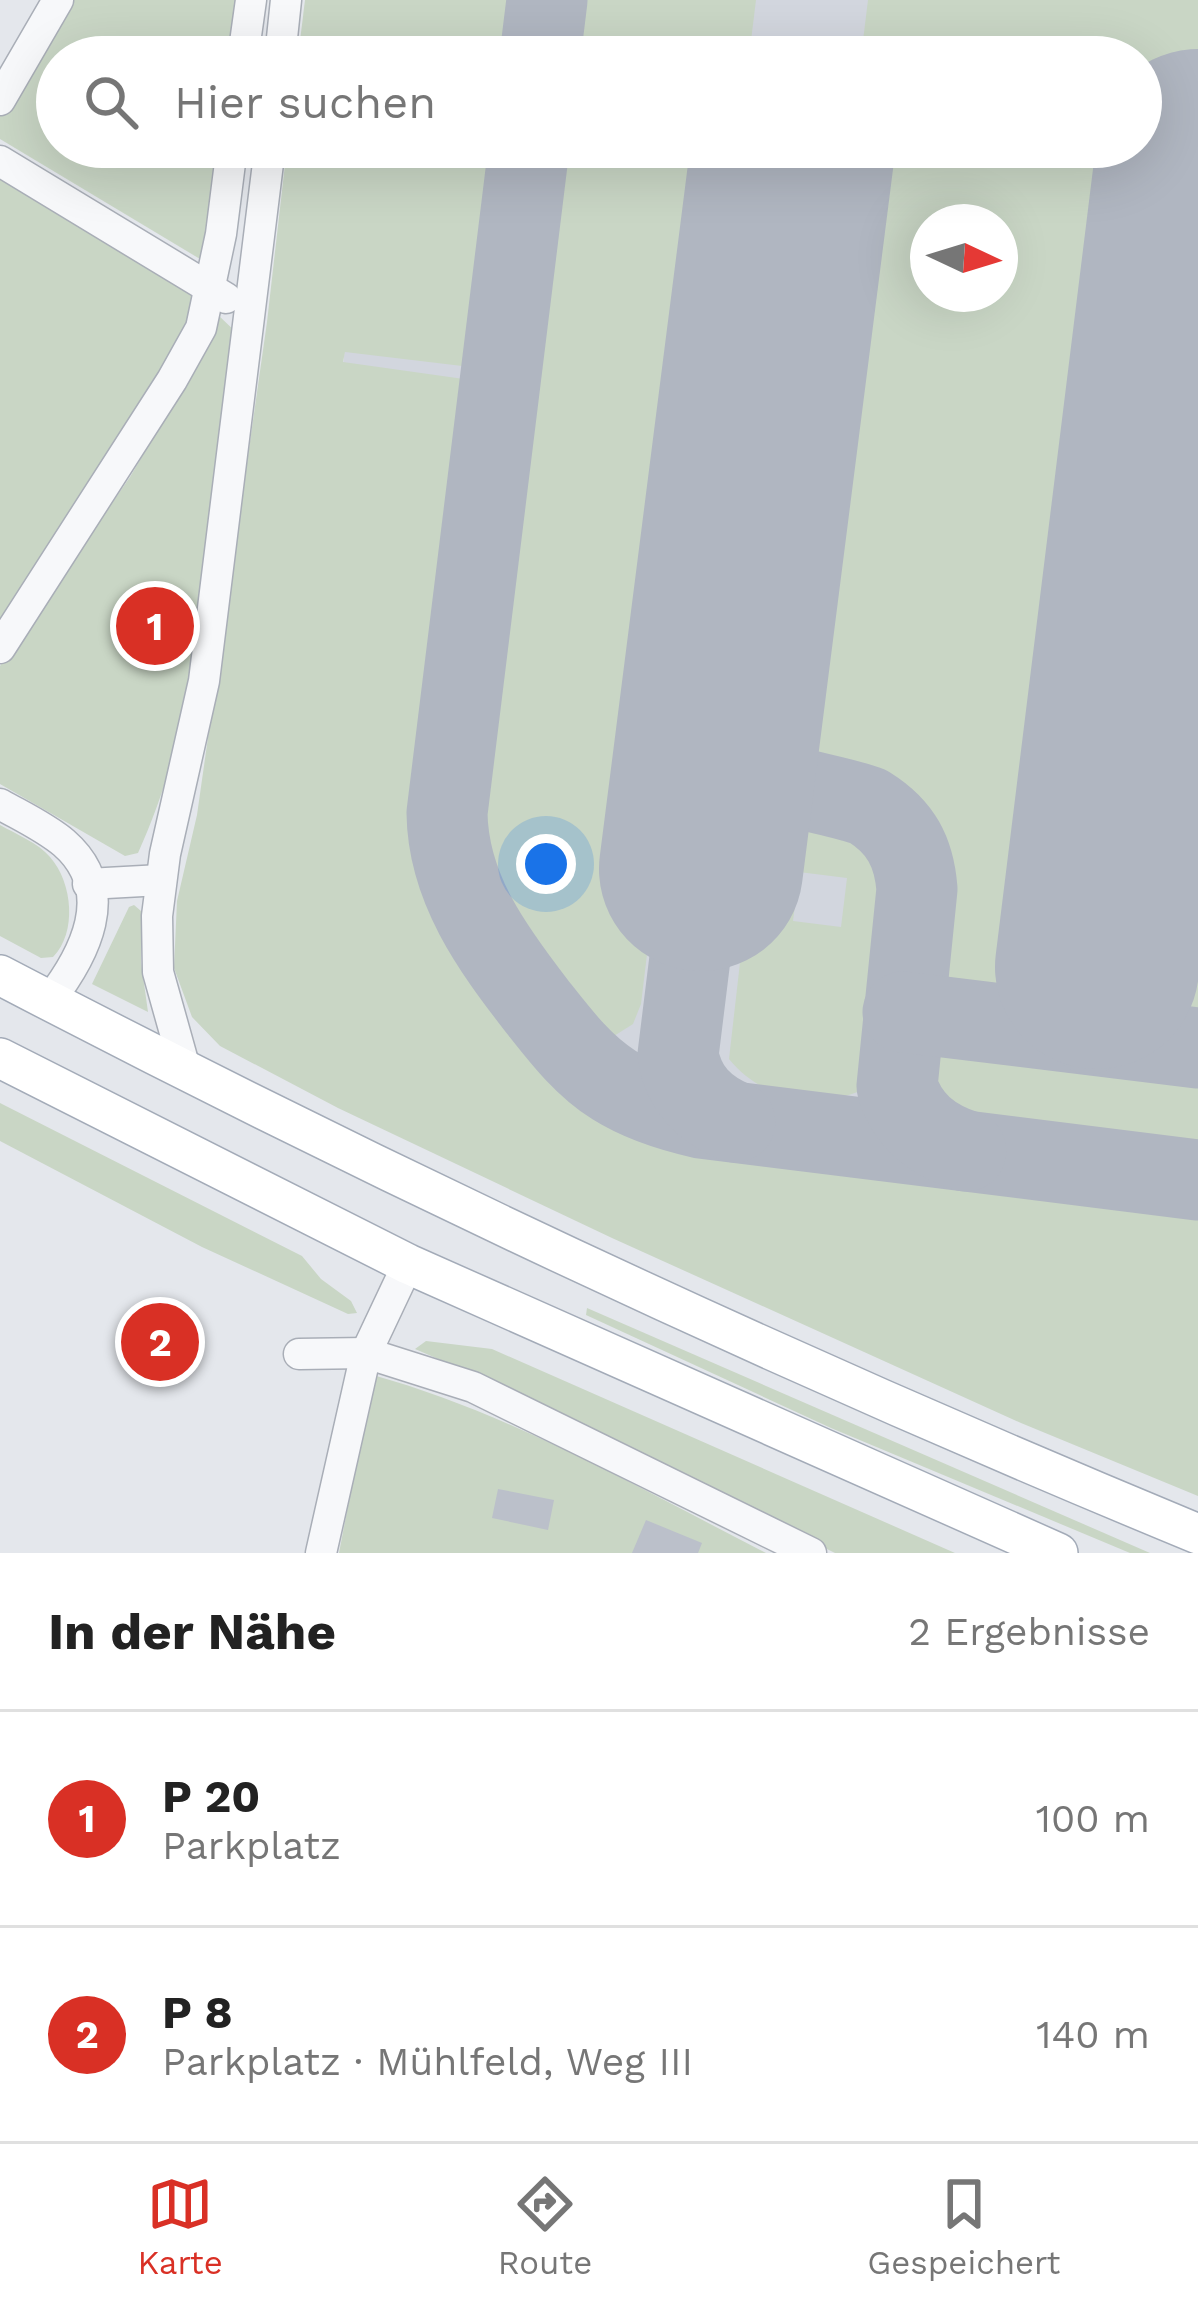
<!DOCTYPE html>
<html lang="de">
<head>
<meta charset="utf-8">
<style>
  :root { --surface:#fff; --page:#f2f2f2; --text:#222; --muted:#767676; --line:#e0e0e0; --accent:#d93025 }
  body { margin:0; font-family:"Work Sans",sans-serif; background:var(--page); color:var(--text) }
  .compass { position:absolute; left:910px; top:204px; width:108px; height:108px; border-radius:50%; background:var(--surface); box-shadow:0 12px 48px #0002; rotate:94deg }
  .you { position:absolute; left:546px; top:864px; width:42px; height:42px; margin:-30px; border:9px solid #fff; border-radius:50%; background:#1a73e8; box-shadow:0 0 0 18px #1a73e833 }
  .badge { display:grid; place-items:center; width:78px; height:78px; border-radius:50%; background:var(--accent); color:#fff; font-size:39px; font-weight:700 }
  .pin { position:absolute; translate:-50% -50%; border:6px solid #fff; box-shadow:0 3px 12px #0006 }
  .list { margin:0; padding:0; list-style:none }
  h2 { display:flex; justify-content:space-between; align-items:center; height:156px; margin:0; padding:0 48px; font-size:51px }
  h2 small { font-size:39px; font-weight:400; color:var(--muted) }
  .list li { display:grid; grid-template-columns:78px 1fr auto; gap:36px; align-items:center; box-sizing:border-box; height:216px; padding:0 48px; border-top:3px solid var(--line) }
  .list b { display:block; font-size:45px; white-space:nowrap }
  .list p { margin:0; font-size:39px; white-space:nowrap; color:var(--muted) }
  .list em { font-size:39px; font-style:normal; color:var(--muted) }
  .icon { flex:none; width:66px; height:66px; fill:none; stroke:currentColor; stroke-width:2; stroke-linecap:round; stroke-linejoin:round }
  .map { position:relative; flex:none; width:1198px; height:1553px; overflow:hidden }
  .search { position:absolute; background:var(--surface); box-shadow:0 12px 48px #0002; left:36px; right:36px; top:36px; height:132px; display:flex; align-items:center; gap:30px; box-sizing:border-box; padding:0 42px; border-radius:66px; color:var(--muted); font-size:45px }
  .sheet { height:588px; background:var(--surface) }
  nav { display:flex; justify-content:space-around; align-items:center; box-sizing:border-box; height:168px; border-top:3px solid var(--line); background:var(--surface); font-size:33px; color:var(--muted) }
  nav a { display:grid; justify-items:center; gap:6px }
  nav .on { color:var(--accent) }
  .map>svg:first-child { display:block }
  .built { fill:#d2d6de; fill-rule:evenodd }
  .green { fill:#c9d6c5; fill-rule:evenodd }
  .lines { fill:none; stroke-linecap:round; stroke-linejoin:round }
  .taxiway { stroke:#b0b6c1; stroke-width:81 }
  .runway { stroke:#b0b6c1; stroke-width:204 }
  .building { fill:#bbc0ca }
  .minor-casing { stroke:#a9aeb7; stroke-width:33 }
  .major-casing { stroke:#a3abb8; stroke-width:42 }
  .minor { stroke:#f7f8fa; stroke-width:30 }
  .major { stroke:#fff; stroke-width:39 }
</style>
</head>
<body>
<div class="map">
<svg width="1198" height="1553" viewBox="0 0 1198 1553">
  <rect width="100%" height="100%" fill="#e4e7ec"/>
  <path class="built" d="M387 0H1198V1390L259 1040 370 147H1141V57H381ZM928 222H1000V294H928Z"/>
  <g class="green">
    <polygon points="68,0 243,0 236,57 57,57 57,147 225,147 214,247 200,259 0,139 0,116"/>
    <polygon points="305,0 524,0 517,57 298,57"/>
    <polygon points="571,0 756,0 749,57 564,57"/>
    <path d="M868 0H1198V1158L1037 1138 956 1113 940 1102 923 1038 941 905 942 872 929 827 900 793 860 770 833 765 794 749 782 741 778 731 850 147H1141V57H861ZM928 222H1000V294H928Z"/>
    <path d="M287 147H506L479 368 345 352 343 362 478 381 423 837C442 935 512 1009 572 1085 598 1108 626 1123 659 1133L1198 1202V1496L1021 1423 612 1238 338 1108 220 1046 192 1017 174 968 177 901 197 815 267 322Z"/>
    <path d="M553 147H737L650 861 658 863 641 1004 633 1024 614 1036C546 1020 488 888 470 826Z"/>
    <polygon points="0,176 194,295 190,331 0,629"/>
    <path d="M218 315 239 335C217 502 208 699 138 853L125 856 0 784V666L130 477 214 334Z"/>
    <path d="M766 812C815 819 878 816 894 875L872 1070 862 1090C814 1111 762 1099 729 1059L750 875H757ZM799 872 847 878 841 927 793 921Z"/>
    <path d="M0 825C16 834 38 843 50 857 73 883 77 933 53 957L41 958 0 936Z"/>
    <polygon points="134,905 141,911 141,962 148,1012 92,984 129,907"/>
    <polygon points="0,1103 302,1256 321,1279 351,1301 357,1313 348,1314 202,1247 0,1141"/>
    <polygon points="587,1308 1150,1553 1130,1553 831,1428 586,1315"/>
    <polygon points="426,1341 492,1349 955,1553 835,1553 480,1377 415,1349"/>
    <path d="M373 1375C512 1414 637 1487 766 1553H339Z"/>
  </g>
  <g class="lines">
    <g class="taxiway">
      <polyline points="540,57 547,0"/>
      <path d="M529 147 447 813C448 888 492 948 536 1005 559 1034 582 1065 614 1085 641 1102 670 1111 701 1118L1198 1180"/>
      <path d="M723 708C725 723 723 744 732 756 755 787 833 792 869 807 901 827 914 852 917 889L897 1086C907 1121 933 1140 966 1151"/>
      <path d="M701 869 678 1055C684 1089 704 1109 735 1122"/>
      <polyline points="903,1012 1198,1048"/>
      <polyline points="1089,1034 1097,967"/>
    </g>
    <g class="runway">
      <polyline points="701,869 793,147"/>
      <polyline points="1097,967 1198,151"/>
    </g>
  </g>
  <g class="building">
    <polygon points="498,1489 554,1500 548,1530 492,1518"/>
    <polygon points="646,1520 702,1543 698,1553 632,1553"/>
  </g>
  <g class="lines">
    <g class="minor-casing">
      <g id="minor">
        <polyline points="243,57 251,0"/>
        <polyline points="280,57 286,0"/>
        <polyline points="0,100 58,0"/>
        <polyline points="0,161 226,298"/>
        <polyline points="0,648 172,380 201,328 221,234 232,147"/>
        <path d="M0 804C21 816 45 827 64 843 119 891 84 956 49 1001"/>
        <polyline points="88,884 161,880"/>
        <polyline points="186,1072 158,972 157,916 165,854 204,681 270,147"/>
        <polyline points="299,1354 366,1353 473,1387 811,1553"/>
        <polyline points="321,1553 366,1353 408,1264"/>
      </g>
    </g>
    <g class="major-casing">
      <g id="major">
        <path d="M0 975C390 1179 791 1366 1198 1534"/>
        <polyline points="0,1058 408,1264 1058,1553"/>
      </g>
    </g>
    <use href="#minor" class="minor"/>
    <use href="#major" class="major"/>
  </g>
</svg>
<svg class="compass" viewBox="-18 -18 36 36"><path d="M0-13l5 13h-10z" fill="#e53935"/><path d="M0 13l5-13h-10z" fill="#767676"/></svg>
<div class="you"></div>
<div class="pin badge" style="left:155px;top:626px">1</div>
<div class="pin badge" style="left:160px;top:1342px">2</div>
<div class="search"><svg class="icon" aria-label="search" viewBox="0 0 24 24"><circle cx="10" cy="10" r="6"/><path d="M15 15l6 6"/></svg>Hier suchen</div>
</div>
<section class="sheet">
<h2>In der Nähe<small>2 Ergebnisse</small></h2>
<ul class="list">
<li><span class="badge">1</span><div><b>P 20</b><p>Parkplatz</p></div><em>100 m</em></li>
<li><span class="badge">2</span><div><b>P 8</b><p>Parkplatz · Mühlfeld, Weg III</p></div><em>140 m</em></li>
</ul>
</section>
<nav>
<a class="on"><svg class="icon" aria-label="map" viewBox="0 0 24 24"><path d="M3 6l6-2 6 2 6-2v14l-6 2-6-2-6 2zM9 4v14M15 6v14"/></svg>Karte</a>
<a><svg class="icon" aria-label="directions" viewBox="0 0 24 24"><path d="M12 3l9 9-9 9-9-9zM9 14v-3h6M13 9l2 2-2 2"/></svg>Route</a>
<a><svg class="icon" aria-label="saved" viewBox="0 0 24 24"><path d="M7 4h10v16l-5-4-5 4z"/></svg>Gespeichert</a>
</nav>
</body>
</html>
